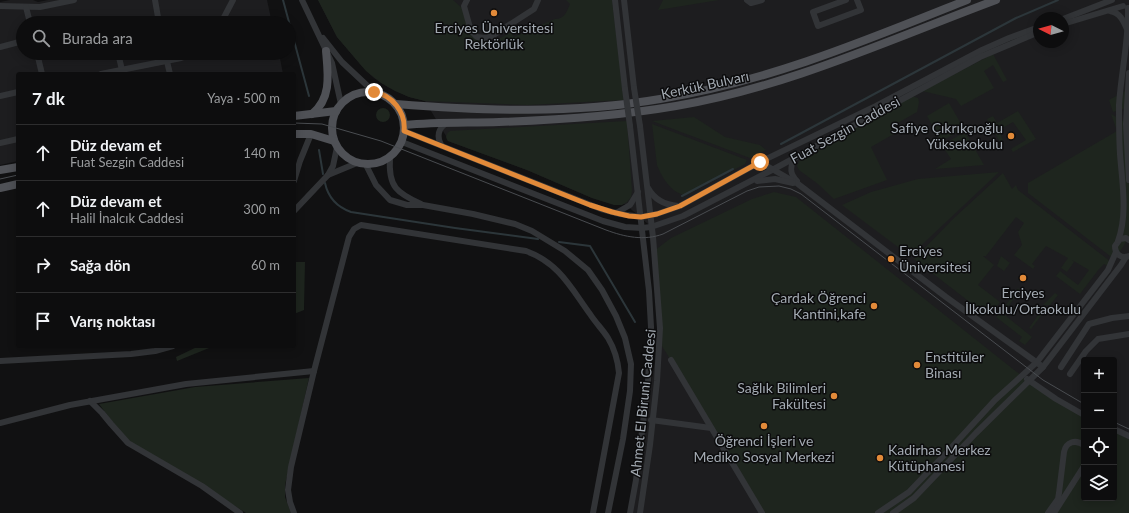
<!DOCTYPE html>
<html lang="tr">
<head>
<meta charset="utf-8">
<style>
  :root { --surface:#0d0d0e; --page:#1b1b1c; --text:#f1f3f6; --muted:#9a9c9e; --line:#2d2d2e }
  body { margin:0; font-family:Lato,sans-serif; background:var(--page); color:var(--text) }
  .controls { position:absolute; right:12px; bottom:12px; display:grid; overflow:hidden; border-radius:4px; box-shadow:0 2px 10px #0003 }
  .controls button { width:36px; height:36px; display:grid; place-items:center; padding:0; border:0; border-bottom:1px solid var(--line); background:var(--surface); color:var(--text); font:20px sans-serif }
  .compass { position:absolute; left:1033px; top:12px; width:36px; height:36px; border-radius:50%; background:var(--surface); box-shadow:0 2px 10px #0003; rotate:275deg }
  .stop { position:absolute; width:12px; height:12px; margin:-9px; border:3px solid #e28a39; border-radius:50%; background:#fff }
  .stop.end { background:#e28a39; border-color:#fff; box-shadow:0 1px 4px #0008 }
  .list { margin:0; padding:0; list-style:none }
  h2 { display:flex; justify-content:space-between; align-items:center; height:52px; margin:0; padding:0 16px; font-size:17px }
  h2 small { font-size:13px; font-weight:400; color:var(--muted) }
  .list li { display:grid; grid-template-columns:26px 1fr auto; gap:12px; align-items:center; box-sizing:border-box; height:56px; padding:0 16px; border-top:1px solid var(--line) }
  .list b { display:block; font-size:15px; white-space:nowrap }
  .list p { margin:0; font-size:13px; white-space:nowrap; color:var(--muted) }
  .list em { font-size:13px; font-style:normal; color:var(--muted) }
  .icon { flex:none; width:22px; height:22px; fill:none; stroke:currentColor; stroke-width:2; stroke-linecap:round; stroke-linejoin:round }
  .map { position:relative; flex:none; width:1129px; height:513px; overflow:hidden }
  .search { position:absolute; background:var(--surface); box-shadow:0 2px 10px #0003; left:16px; top:16px; width:280px; height:44px; display:flex; align-items:center; gap:10px; box-sizing:border-box; padding:0 14px; border-radius:22px; color:var(--muted); font-size:15px }
  .panel { position:absolute; background:var(--surface); box-shadow:0 2px 10px #0003; left:16px; top:72px; width:280px; height:276px; border-radius:4px }
  .map>svg:first-child { display:block }
  .built { fill:#1d1d1f; fill-rule:evenodd }
  .green { fill:#1e251e }
  .lines { fill:none; stroke-linecap:round; stroke-linejoin:round }
  .stream { stroke:#2c363a; stroke-width:2 }
  .minor { stroke:#323437; stroke-width:6 }
  .major { stroke:#4f5156; stroke-width:8 }
  .tram { stroke:#494c50; stroke-width:1 }
  .minor-bridge { stroke:#323437; stroke-width:6 }
  .route { stroke:#e28a39; stroke-width:5 }
  .poi-dot { fill:#e28a39; stroke:#0c0c0d; stroke-width:1.5 }
  .labels { text-anchor:middle; stroke-width:3; stroke-linejoin:round; paint-order:stroke }
  .poi-label { font-size:14px; fill:#a3aab2; stroke:#0c0c0d }
  .street-label { font-size:14px; fill:#a3aab2; stroke:#0c0c0d }
</style>
</head>
<body>
<div class="map">
<svg width="1129" height="513" viewBox="0 0 1129 513">
  <rect width="100%" height="100%" fill="#111112"/>
  <g class="built">
    <polygon points="10,0 33,0 38,2 48,0 267,0 272,23 23,23 23,53 279,53 283,74 18,74 18,161 0,165 0,2"/>
    <path d="M318 0H1129V513H628L661 328 658 294 648 224 625 204 616 205 592 198 527 170 448 141 446 136 425 101 409 97 388 87 374 78 360 64 337 37ZM1039 18H1063V42H1039ZM1084 360H1114V498H1084Z"/>
  </g>
  <g class="green">
    <path d="M318 0H453L463 9 479 40C491 45 501 38 511 32L514 37 555 19C565 19 567 11 570 4L566 0H612L624 100 527 105 425 101 409 97 395 91 381 83 366 71 337 37Z"/>
    <polygon points="663,0 719,0 658,10"/>
    <polygon points="993,54 1007,80 1003,82 993,65 984,71 994,88 961,106 956,99 922,91"/>
    <polygon points="1129,89 1129,107 1113,112 1109,100"/>
    <polygon points="912,96 918,98 919,102 917,112 896,124 899,131 871,147 887,180 834,199 818,184 799,170 797,166 800,159"/>
    <polygon points="949,103 964,129 941,141 927,116"/>
    <circle cx="383" cy="115" r="7"/>
    <polygon points="1018,111 1036,139 1013,152 1011,149 1026,140 1013,122 999,130 1001,132 1000,133 1003,140 1000,142 987,119 993,116 997,123"/>
    <polygon points="1111,114 1129,124 1129,236 1123,247 1114,259 1028,193 1028,183 1117,131"/>
    <polygon points="694,117 725,137 760,145 766,150 750,158 652,121"/>
    <path d="M627 121 632 191 631 197 627 202 622 205H614L592 198 527 170 448 141C445 137 446 134 450 131Z"/>
    <path d="M652 124 747 160 745 164 686 195C672 194 662 178 657 165Z"/>
    <polygon points="965,132 984,165 935,169 951,159 942,145"/>
    <polygon points="999,172 929,238 910,256 842,205 871,192 918,179"/>
    <polygon points="1003,173 1012,189 1016,185 1018,190 1111,262 1108,266 1104,264 1099,269 1080,294 1056,276 1060,271 1078,285 1089,270 1072,260 1074,262 1067,272 1061,268 1068,258 1046,246 1032,264 1035,266 1033,269 1014,255 1022,245 1018,232 1024,223 1016,217 986,256 983,256 994,265 978,285 1000,302 992,312 983,306 980,310 914,259 953,219"/>
    <polygon points="774,192 796,197 1032,384 1084,416 1084,498 1114,498 1114,430 1129,436 1129,513 762,513 682,378 660,343 654,251 671,238 752,199"/>
    <polygon points="1001,256 1010,263 1004,271 997,266"/>
    <polygon points="294,262 305,262 304,310 294,314"/>
    <polygon points="1018,288 1020,290 1005,311 1003,309"/>
    <polygon points="1055,293 1058,295 1050,305 1043,305"/>
    <polygon points="1044,307 1046,309 1031,329 1029,328"/>
    <polygon points="1001,312 1032,337 1025,345 1019,341 1022,337 996,317"/>
    <polygon points="199,346 214,346 177,361 176,357"/>
    <polygon points="309,378 285,485 285,497 291,513 246,513 154,456 136,447 120,432 99,404 195,387"/>
  </g>
  <g class="lines">
    <g class="stream">
      <polyline points="283,0 309,96"/>
      <polyline points="781,144 1016,18 1058,0"/>
      <polyline points="319,150 323,174"/>
      <path d="M325 183C328 197 337 207 351 212L455 228 538 239"/>
      <polyline points="682,196 733,169"/>
      <polyline points="559,242 590,246 635,322"/>
    </g>
    <g class="minor">
      <polyline points="155,0 159,23"/>
      <polyline points="302,0 332,63 341,104"/>
      <polyline points="467,0 464,6 471,31 477,37 485,38 492,36 534,9 538,0"/>
      <polyline points="615,0 625,89"/>
      <polyline points="624,0 634,88"/>
      <polyline points="747,0 751,3 762,0"/>
      <polyline points="846,0 813,12 818,26 861,10 857,0"/>
      <polyline points="0,6 40,7 74,0"/>
      <polyline points="26,7 30,23"/>
      <path d="M1110 11C1120 13 1123 20 1127 29"/>
      <polyline points="1063,19 1112,0"/>
      <polyline points="221,23 233,0"/>
      <polyline points="1063,24 1123,6"/>
      <polyline points="323,38 342,62 374,92"/>
      <polyline points="0,47 23,41"/>
      <polyline points="37,53 42,74"/>
      <polyline points="118,53 122,70"/>
      <polyline points="165,53 170,74"/>
      <polyline points="1129,73 1126,124 1129,180"/>
      <polyline points="101,74 181,58 194,53"/>
      <polyline points="0,96 18,92"/>
      <polyline points="404,131 601,209 620,214 641,217 657,214 680,206 760,162 876,106 982,50 1009,38 1039,27"/>
      <polyline points="402,142 603,221 625,227 642,228 651,227 683,216 774,169 980,57 1039,32"/>
      <polyline points="0,143 18,139"/>
      <path d="M442 146C436 137 438 128 447 123"/>
      <path d="M390 158C388 187 397 193 421 204"/>
      <path d="M795 158C790 166 789 173 797 181"/>
      <polyline points="760,162 798,184 946,297 1043,367"/>
      <polyline points="366,165 376,185 390,200 407,205 423,205 473,214 515,224 532,231 565,251 588,270 602,290 616,316 625,338 631,364 630,391 623,439 608,513"/>
      <polyline points="328,175 333,166 337,147"/>
      <polyline points="294,181 300,161 311,134"/>
      <polyline points="757,181 775,179 793,183"/>
      <path d="M648 188C654 199 665 205 678 206"/>
      <polyline points="294,211 328,175 357,163"/>
      <polyline points="616,213 630,205 638,192"/>
      <path d="M1129 240 1126 238 1120 239 1115 246C1115 254 1121 259 1129 256"/>
      <path d="M1118 241C1128 214 1122 182 1120 154 1119 138 1119 121 1119 105 1121 72 1129 40 1128 8"/>
      <polyline points="671,360 762,513"/>
      <polyline points="0,361 131,354 155,351 173,346"/>
      <polyline points="1061,367 1089,324 1112,318 1129,316"/>
      <polyline points="1070,374 1086,351 1098,339 1129,334"/>
      <polyline points="1027,379 1056,399 1084,415"/>
      <polyline points="90,401 102,413 111,424 128,443 202,486 240,513"/>
      <polyline points="651,420 711,428"/>
      <polyline points="0,423 70,405 186,384 314,371"/>
      <polyline points="1114,429 1129,436"/>
      <path d="M294 513 290 502 288 490 291 467 314 371 349 237 354 229 361 225 526 251C559 263 571 288 590 314 595 322 603 330 608 338 614 348 618 362 619 373L593 513"/>
      <polyline points="630,513 636,480 648,382 651,327 649,291 630,126"/>
      <polyline points="640,513 650,445 657,381 660,328 653,237 640,126"/>
      <polyline points="878,513 909,492 950,449 995,400 1037,362 1108,270 1116,252"/>
      <polyline points="893,513 914,498 976,433 1043,367 1121,265 1126,257"/>
      <path d="M1048 513 1058 499 1059 493 1064 452C1066 442 1075 439 1084 445"/>
      <polyline points="1054,513 1084,466"/>
    </g>
    <g class="major">
      <circle cx="368" cy="128" r="36"/>
      <path d="M396 104C484 111 573 114 660 99 767 82 867 40 967 0"/>
      <path d="M312 114C332 98 328 74 326 51"/>
      <polyline points="294,116 336,111"/>
      <path d="M405 125C436 122 468 123 499 122 559 120 618 116 676 106 788 87 891 39 996 0"/>
      <polyline points="294,134 311,134 334,141"/>
      <polyline points="0,170 18,167"/>
      <polyline points="0,188 18,184"/>
    </g>
    <g class="tram">
      <path d="M294 123 322 124 381 141 606 230C625 237 644 241 663 234L747 191 759 187 779 186 791 189 801 194 1043 380 1084 404"/>
      <polyline points="0,179 18,175"/>
      <polyline points="1114,422 1129,429"/>
    </g>
    <g class="minor-bridge">
      <polyline points="634,88 640,126"/>
      <polyline points="625,89 630,126"/>
    </g>
  </g>
  <g class="lines">
    <path class="route" d="M374 92C392 95 406 112 404 131L590 205 612 212 629 216 641 217 657 214 680 206 760 162"/>
  </g>
  <g class="poi-dot">
    <circle cx="494" cy="13" r="4"/>
    <circle cx="1011" cy="136" r="4"/>
    <circle cx="891" cy="259" r="4"/>
    <circle cx="1023" cy="278" r="4"/>
    <circle cx="874" cy="306" r="4"/>
    <circle cx="917" cy="365" r="4"/>
    <circle cx="834" cy="396" r="4"/>
    <circle cx="764" cy="426" r="4"/>
    <circle cx="880" cy="458" r="4"/>
  </g>
  <g class="labels">
    <g class="poi-label">
      <text x="494" y="33">Erciyes Üniversitesi<tspan x="494" dy="16">Rektörlük</tspan></text>
      <text x="1003" y="133" text-anchor="end">Safiye Çıkrıkçıoğlu<tspan x="1003" dy="16">Yüksekokulu</tspan></text>
      <text x="899" y="256" text-anchor="start">Erciyes<tspan x="899" dy="16">Üniversitesi</tspan></text>
      <text x="1023" y="298">Erciyes<tspan x="1023" dy="16">İlkokulu/Ortaokulu</tspan></text>
      <text x="866" y="303" text-anchor="end">Çardak Öğrenci<tspan x="866" dy="16">Kantini,kafe</tspan></text>
      <text x="925" y="362" text-anchor="start">Enstitüler<tspan x="925" dy="16">Binası</tspan></text>
      <text x="826" y="393" text-anchor="end">Sağlık Bilimleri<tspan x="826" dy="16">Fakültesi</tspan></text>
      <text x="764" y="446">Öğrenci İşleri ve<tspan x="764" dy="16">Mediko Sosyal Merkezi</tspan></text>
      <text x="888" y="455" text-anchor="start">Kadirhas Merkez<tspan x="888" dy="16">Kütüphanesi</tspan></text>
    </g>
    <g class="street-label">
      <text transform="translate(705 85) rotate(-12)" y="5">Kerkük Bulvarı</text>
      <text transform="translate(845 130) rotate(-29)" y="5">Fuat Sezgin Caddesi</text>
      <text transform="translate(643 403) rotate(-84)" y="5">Ahmet El Biruni Caddesi</text>
    </g>
  </g>
</svg>
<div class="controls">
<button>+</button>
<button>−</button>
<button><svg class="icon" aria-label="locate" viewBox="0 0 24 24"><circle cx="12" cy="12" r="6"/><path d="M12 2v4M12 18v4M2 12h4M18 12h4"/></svg></button>
<button><svg class="icon" aria-label="layers" viewBox="0 0 24 24"><path d="M12 4l9 5-9 5-9-5zM3 14l9 5 9-5"/></svg></button>
</div>
<svg class="compass" viewBox="-18 -18 36 36"><path d="M0-13l5 13h-10z" fill="#e53935"/><path d="M0 13l5-13h-10z" fill="#9a9c9e"/></svg>
<div class="stop" style="left:760px;top:162px"></div>
<div class="stop end" style="left:374px;top:92px"></div>
<div class="search"><svg class="icon" aria-label="search" viewBox="0 0 24 24"><circle cx="10" cy="10" r="6"/><path d="M15 15l6 6"/></svg>Burada ara</div>
<section class="panel">
<h2>7 dk<small>Yaya · 500 m</small></h2>
<ul class="list">
<li><svg class="icon" aria-label="ahead" viewBox="0 0 24 24"><path d="M12 20V5M6 11l6-6 6 6"/></svg><div><b>Düz devam et</b><p>Fuat Sezgin Caddesi</p></div><em>140 m</em></li>
<li><svg class="icon" aria-label="ahead" viewBox="0 0 24 24"><path d="M12 20V5M6 11l6-6 6 6"/></svg><div><b>Düz devam et</b><p>Halil İnalcık Caddesi</p></div><em>300 m</em></li>
<li><svg class="icon" aria-label="right" viewBox="0 0 24 24"><path d="M7 20v-9h11M14 6l5 5-5 5"/></svg><div><b>Sağa dön</b></div><em>60 m</em></li>
<li><svg class="icon" aria-label="arrive" viewBox="0 0 24 24"><path d="M6 21V4h12l-3 4 3 4H6"/></svg><div><b>Varış noktası</b></div></li>
</ul>
</section>
</div>
</body>
</html>
